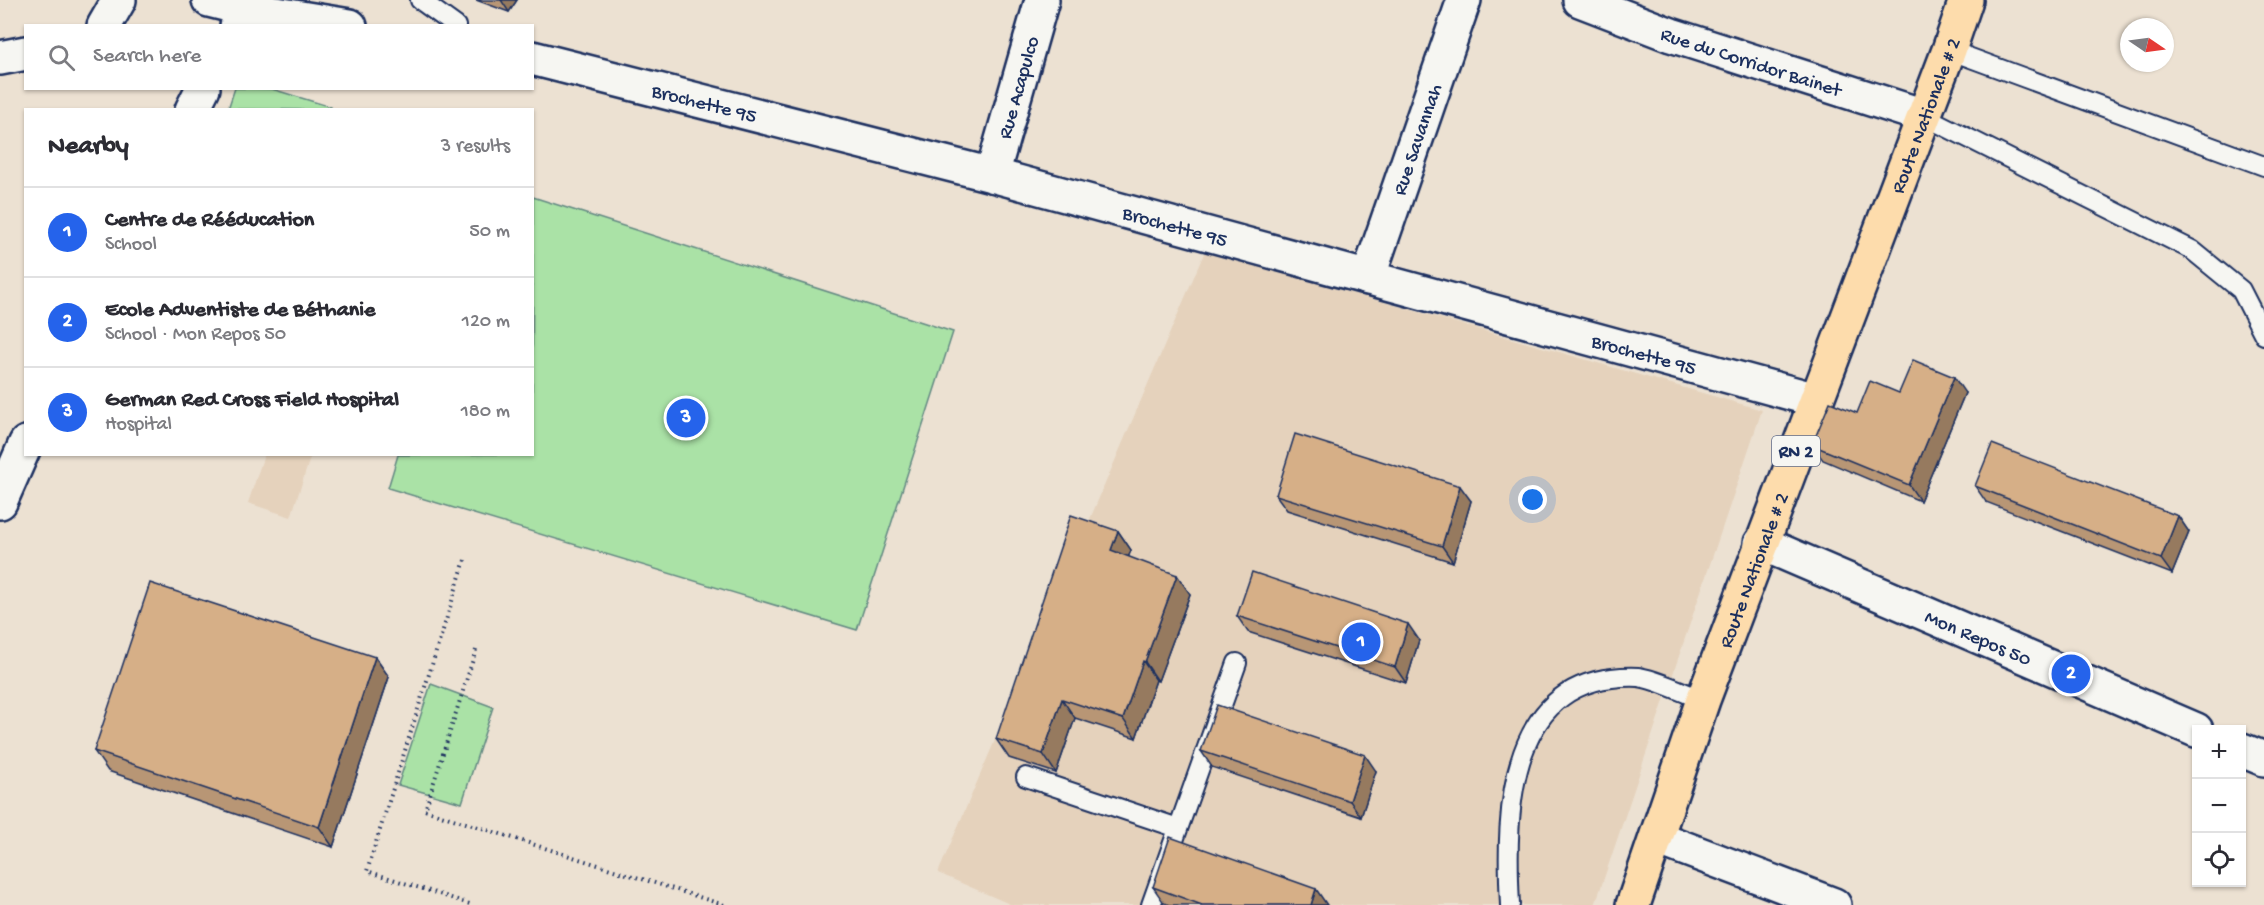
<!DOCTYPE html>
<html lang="en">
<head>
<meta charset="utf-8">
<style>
  :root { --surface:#fff; --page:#f2f2f3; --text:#2b2b33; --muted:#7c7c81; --line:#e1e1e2; --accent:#2563eb }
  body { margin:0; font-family:"Gochi Hand",sans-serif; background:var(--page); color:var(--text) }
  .controls { position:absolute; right:18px; bottom:18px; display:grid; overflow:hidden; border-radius:0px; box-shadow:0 2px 4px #0004 }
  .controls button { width:54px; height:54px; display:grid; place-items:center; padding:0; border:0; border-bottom:2px solid var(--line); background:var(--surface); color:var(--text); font:30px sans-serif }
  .compass { position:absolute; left:2120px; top:18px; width:54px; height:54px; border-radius:50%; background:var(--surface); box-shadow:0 2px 4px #0004; rotate:103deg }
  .you { position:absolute; left:1533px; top:500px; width:21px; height:21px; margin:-15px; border:4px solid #fff; border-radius:50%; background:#1a73e8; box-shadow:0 0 0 9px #1a73e833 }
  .badge { display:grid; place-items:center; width:39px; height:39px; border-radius:50%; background:var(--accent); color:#fff; font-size:20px; font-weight:700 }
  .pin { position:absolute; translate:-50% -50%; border:3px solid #fff; box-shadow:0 2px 6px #0006 }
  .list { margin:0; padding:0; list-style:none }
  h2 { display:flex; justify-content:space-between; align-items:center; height:78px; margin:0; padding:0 24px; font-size:26px }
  h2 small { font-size:20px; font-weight:400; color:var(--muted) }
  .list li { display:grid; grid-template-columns:39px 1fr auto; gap:18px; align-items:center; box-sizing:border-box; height:90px; padding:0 24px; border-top:2px solid var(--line) }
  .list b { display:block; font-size:22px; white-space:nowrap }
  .list p { margin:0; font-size:20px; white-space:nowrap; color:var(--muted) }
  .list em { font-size:20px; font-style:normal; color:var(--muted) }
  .icon { flex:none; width:33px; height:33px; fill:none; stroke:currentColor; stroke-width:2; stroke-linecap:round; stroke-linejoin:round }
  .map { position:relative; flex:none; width:2264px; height:905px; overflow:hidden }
  .search { position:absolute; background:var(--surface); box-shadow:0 2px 4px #0004; left:24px; top:24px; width:510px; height:66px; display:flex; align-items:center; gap:15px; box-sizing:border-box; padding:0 21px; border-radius:0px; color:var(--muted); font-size:22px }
  .panel { position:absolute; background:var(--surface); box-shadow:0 2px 4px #0004; left:24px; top:108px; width:510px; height:348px; border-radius:0px }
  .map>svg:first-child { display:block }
  .built { fill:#e5d2bc }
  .green { fill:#aae2a6; stroke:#628882; stroke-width:1.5 }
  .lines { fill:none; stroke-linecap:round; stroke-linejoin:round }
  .service-casing { stroke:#1b2f5e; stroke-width:22 }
  .minor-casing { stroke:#1b2f5e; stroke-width:38 }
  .tertiary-casing { stroke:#1b2f5e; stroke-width:38 }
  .primary-casing { stroke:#1b2f5e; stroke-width:38 }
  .path { stroke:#1b2f5e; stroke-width:4; stroke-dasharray:1.5 4.5; stroke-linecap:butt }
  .service { stroke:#f6f6f2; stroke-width:18 }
  .minor { stroke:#f6f6f2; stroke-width:33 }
  .tertiary { stroke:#f6f6f2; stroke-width:33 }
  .primary { stroke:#fddcac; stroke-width:33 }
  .wall { fill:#b89674; stroke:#1b2f5e; stroke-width:1.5 }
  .shaded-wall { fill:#967a5e; stroke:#1b2f5e; stroke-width:1.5 }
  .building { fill:#d6af87; stroke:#1b2f5e; stroke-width:1.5 }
  .labels { text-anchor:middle; stroke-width:6; stroke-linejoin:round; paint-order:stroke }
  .shield { fill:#f6f6f2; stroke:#5d6b8a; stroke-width:1.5 }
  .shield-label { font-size:18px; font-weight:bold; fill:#1b2f5e }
  .street-label { font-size:20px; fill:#1b2f5e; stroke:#f6f6f2 }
</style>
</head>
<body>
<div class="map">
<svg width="2264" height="905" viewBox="0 0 2264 905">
  <rect width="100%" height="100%" fill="#ece1d2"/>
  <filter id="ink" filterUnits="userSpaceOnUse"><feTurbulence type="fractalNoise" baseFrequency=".0167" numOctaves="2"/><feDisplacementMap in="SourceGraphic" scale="12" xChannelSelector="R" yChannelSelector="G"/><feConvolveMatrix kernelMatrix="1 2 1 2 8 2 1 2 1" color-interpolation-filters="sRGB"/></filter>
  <g filter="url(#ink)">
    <g class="built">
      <polygon points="1205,251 1762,410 1595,905 1012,905 938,873"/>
      <polygon points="264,455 311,455 291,517 248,503"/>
    </g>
    <g class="green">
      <polygon points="235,88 272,89 331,107 330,110 228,109"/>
      <polygon points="533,197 953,332 857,630 388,488 398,455 532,454"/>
      <polygon points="431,684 493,707 462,803 398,785"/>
    </g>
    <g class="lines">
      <g class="service-casing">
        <g id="service">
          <polyline points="420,0 456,26"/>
          <polyline points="1949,50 2264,166"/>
          <polyline points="1924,116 2192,250 2241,290 2264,335"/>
          <polyline points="1026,777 1178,828"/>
          <polyline points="1151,905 1237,663"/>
          <path d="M1510 905C1505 809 1507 672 1638 677 1653 678 1687 694 1703 700"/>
        </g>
      </g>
      <g class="minor-casing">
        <g id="minor">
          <polyline points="209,0 245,9 248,0"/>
          <path id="s1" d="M1580 0 1671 35 1924 116"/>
          <polyline points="104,26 119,0"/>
          <polyline points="0,58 26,53"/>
          <path id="s2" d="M992 175 1816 400"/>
          <path id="s3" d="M1368 278 1464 0"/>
          <path id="s4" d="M1761 543 2196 730"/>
          <polyline points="2242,750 2264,759"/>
          <polyline points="1657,838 1834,905"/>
        </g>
      </g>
      <g class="tertiary-casing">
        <g id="tertiary">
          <polyline points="237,26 245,9 350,26"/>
          <path id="s5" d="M532 58 992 175 1042 0"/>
          <polyline points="192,110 203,88"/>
          <polyline points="0,502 26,443"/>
        </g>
      </g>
      <g class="primary-casing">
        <g id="primary">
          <path id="s6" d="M1633 905 1703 700 1949 50 1966 0"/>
        </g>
      </g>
      <g class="path">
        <polyline points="465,560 367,871 473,905"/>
        <polyline points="476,650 425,810 724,905"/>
      </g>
      <use href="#service" class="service"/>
      <use href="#minor" class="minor"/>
      <use href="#tertiary" class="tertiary"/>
      <use href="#primary" class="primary"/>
    </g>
    <g class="wall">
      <polygon points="476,0 517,0 509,12"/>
      <polygon points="1899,393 1965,393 1920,501 1823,460 1812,445 1857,413"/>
      <polygon points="1975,486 2178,516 2189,532 2172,574 1986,502"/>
      <polygon points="1276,495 1471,501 1453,562 1287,510"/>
      <polygon points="1118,531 1131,550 1128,557 1190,594 1158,681 1156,680 1136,738 1075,718 1056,773 1009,758 996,739"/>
      <polygon points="1237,616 1419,640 1406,683 1248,632"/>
      <polygon points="375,657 389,677 333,847 108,771 94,751"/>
      <polygon points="1201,751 1376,771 1361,817 1212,767"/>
      <polygon points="1153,887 1327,905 1169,905 1164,903"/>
    </g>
    <g class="shaded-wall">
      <polygon points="501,0 517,0 509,12"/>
      <polygon points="1954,377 1965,393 1920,501 1909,485"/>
      <polygon points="1460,486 1471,501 1453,562 1442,546"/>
      <polygon points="2178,516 2189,532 2172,574 2161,559"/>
      <polygon points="1118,531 1131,550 1124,569 1111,550"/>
      <polygon points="1177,575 1190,594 1158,681 1145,662"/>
      <polygon points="1408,624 1419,640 1406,683 1395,667"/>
      <polygon points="375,657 389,677 333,847 319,827"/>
      <polygon points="1143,661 1156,680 1136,738 1123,719"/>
      <polygon points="1062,699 1075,718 1056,773 1043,754"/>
      <polygon points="1365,755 1376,771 1361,817 1350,801"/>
      <polygon points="1316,889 1327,905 1311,905"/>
    </g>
    <g class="building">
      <polygon points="1913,360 1954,377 1909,485 1812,445 1830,402 1857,413 1870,381 1899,393"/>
      <polygon points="1295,434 1460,486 1442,546 1276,495"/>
      <polygon points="1992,444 2178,516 2161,559 1975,486"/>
      <polygon points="1071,515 1118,531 1111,550 1177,575 1145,662 1143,661 1123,719 1062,699 1043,754 996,739"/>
      <polygon points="1252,572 1408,624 1395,667 1237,616"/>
      <polygon points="150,583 375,657 319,827 94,751"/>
      <polygon points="1217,705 1365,755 1350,801 1201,751"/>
      <polygon points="1170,837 1316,889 1311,905 1202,905 1153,887"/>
    </g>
  </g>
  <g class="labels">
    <rect class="shield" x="1772" y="436" width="48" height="30" rx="4.5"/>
    <g class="shield-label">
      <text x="1796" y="457">RN 2</text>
    </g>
    <g class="street-label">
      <text dy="7" stroke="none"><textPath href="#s1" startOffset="182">Rue du Corridor Bainet</textPath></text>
      <text dy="7" stroke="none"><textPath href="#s5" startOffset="566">Rue Acapulco</textPath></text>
      <text dy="7" stroke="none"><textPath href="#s5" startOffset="178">Brochette 95</textPath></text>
      <text dy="7" stroke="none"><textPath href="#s6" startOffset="842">Route Nationale # 2</textPath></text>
      <text dy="7" stroke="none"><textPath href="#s3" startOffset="147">Rue Savannah</textPath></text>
      <text dy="7" stroke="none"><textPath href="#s2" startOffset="190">Brochette 95</textPath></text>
      <text dy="7" stroke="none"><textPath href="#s2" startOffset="676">Brochette 95</textPath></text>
      <text dy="7" stroke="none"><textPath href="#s6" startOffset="356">Route Nationale # 2</textPath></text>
      <text dy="7" stroke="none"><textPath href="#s4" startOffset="237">Mon Repos 50</textPath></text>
    </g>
  </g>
</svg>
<div class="controls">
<button>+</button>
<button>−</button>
<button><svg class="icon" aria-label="locate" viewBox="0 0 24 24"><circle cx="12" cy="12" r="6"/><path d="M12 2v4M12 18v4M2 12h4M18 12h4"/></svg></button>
</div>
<svg class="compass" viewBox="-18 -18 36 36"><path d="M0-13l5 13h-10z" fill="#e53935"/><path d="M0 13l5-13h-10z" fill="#7c7c81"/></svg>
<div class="you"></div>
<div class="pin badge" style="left:1361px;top:642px">1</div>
<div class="pin badge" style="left:2071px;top:674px">2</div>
<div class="pin badge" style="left:686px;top:418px">3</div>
<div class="search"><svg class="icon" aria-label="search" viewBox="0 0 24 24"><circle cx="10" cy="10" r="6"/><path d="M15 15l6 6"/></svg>Search here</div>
<section class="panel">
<h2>Nearby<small>3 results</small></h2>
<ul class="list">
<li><span class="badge">1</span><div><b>Centre de Rééducation</b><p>School</p></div><em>50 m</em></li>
<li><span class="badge">2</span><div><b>Ecole Adventiste de Béthanie</b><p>School · Mon Repos 50</p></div><em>120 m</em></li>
<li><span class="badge">3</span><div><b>German Red Cross Field Hospital</b><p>Hospital</p></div><em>180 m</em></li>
</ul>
</section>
</div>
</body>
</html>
